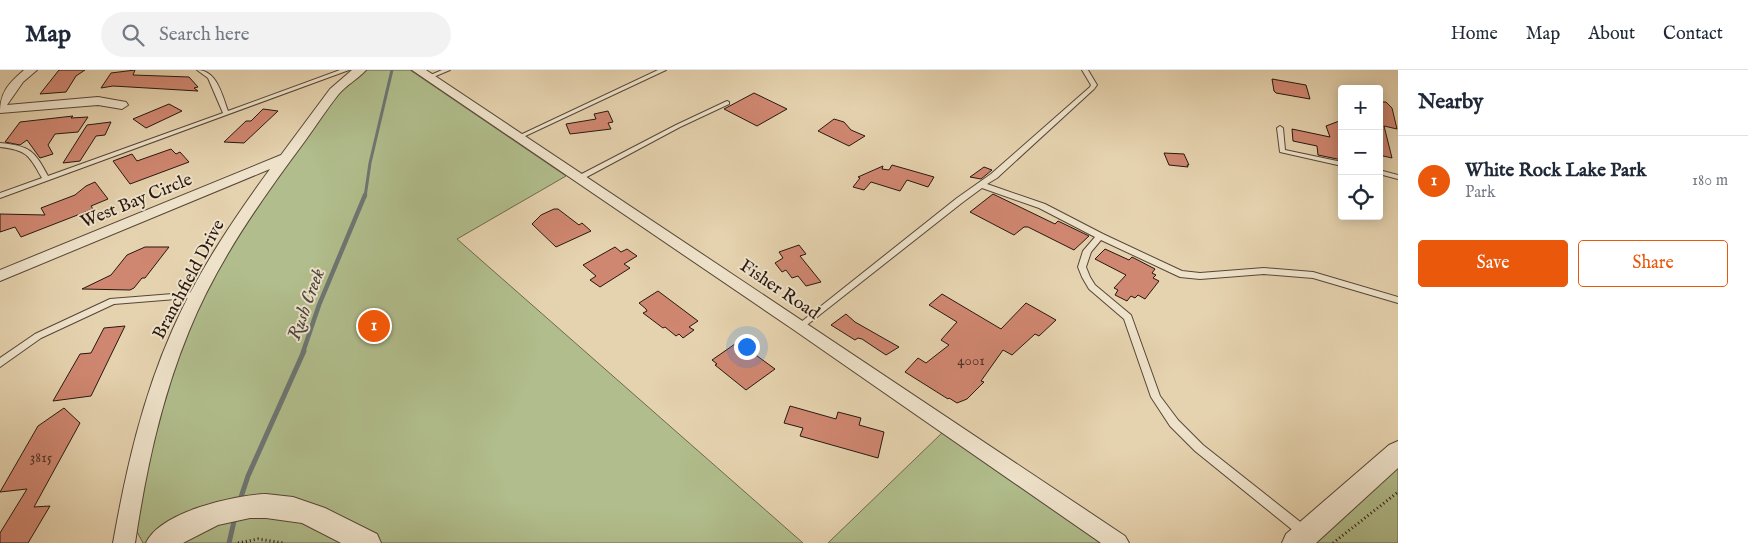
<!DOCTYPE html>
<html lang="en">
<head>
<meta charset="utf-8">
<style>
  :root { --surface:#fff; --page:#f2f2f3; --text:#1f2937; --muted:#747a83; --line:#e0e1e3; --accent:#ea580c }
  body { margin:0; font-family:"IM FELL English",serif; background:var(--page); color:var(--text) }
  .controls { position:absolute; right:15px; top:15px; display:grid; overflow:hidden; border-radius:5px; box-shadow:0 2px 12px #0003 }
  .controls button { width:45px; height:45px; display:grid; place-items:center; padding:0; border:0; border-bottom:1px solid var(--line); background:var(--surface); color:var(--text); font:25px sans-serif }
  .you { position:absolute; left:746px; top:276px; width:18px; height:18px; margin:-12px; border:4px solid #fff; border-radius:50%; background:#1a73e8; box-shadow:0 0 0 8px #1a73e833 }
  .badge { display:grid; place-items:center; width:32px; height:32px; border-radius:50%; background:var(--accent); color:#fff; font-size:16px; font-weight:700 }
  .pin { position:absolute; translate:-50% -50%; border:2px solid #fff; box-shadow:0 1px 5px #0006 }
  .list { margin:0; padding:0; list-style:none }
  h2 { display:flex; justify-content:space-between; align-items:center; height:65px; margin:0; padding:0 20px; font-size:21px }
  h2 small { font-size:16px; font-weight:400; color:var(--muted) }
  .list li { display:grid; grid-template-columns:32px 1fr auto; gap:15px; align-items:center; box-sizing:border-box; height:90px; padding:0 20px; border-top:1px solid var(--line) }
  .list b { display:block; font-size:19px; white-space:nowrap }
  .list p { margin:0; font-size:16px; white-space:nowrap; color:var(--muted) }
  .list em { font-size:16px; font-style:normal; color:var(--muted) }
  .actions { display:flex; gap:10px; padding:15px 20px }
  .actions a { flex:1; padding:11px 0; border:1px solid var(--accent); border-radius:5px; text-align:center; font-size:18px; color:var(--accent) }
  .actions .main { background:var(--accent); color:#fff }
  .icon { flex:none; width:28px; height:28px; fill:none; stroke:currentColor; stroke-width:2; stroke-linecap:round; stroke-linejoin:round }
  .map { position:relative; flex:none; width:1398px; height:473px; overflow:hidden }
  header { display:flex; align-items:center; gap:30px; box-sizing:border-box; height:70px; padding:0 25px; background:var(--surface); border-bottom:1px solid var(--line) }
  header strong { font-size:24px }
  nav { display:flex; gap:28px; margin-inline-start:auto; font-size:18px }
  .search { width:350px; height:45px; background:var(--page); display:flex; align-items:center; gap:12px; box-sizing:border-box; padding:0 18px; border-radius:28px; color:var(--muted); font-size:19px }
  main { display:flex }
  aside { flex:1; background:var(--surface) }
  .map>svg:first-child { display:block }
  .green { fill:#b1bd8c; stroke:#6c6a4e }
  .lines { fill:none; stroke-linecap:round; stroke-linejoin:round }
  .stream-far2 { stroke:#6d7673; stroke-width:3 }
  .stream-far1 { stroke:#6d7673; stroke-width:4.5 }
  .stream { stroke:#6d7673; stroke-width:5 }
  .building { fill:#d08771; stroke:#28170f }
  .service-casing { stroke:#574637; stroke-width:2 }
  .minor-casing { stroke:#574637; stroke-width:2 }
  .tertiary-casing { stroke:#574637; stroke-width:2 }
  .path { stroke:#28170f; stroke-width:3; stroke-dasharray:1 3; stroke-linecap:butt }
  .service { fill:#eee2ca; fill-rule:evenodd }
  .minor { fill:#eee2ca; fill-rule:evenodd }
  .tertiary { fill:#eee2ca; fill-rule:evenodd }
  .labels { text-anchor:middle; stroke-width:4; stroke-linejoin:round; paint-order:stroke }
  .number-label { font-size:15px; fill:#523328 }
  .street-label { font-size:18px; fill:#28170f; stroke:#eee2ca }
  .water-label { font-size:19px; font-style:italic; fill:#4a4641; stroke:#eee2ca }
</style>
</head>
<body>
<header>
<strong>Map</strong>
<div class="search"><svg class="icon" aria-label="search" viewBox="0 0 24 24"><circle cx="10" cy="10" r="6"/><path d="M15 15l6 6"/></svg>Search here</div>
<nav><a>Home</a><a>Map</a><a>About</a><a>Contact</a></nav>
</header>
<main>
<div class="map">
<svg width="1398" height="473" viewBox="0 0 1398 473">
  <rect width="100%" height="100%" fill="#e5d2ae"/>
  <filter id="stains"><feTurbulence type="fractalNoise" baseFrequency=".004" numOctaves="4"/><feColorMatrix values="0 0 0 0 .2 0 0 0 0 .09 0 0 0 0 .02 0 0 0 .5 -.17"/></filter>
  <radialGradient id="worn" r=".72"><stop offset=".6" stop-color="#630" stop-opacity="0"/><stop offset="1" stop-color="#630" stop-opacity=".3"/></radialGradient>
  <g class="green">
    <polygon points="365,0 410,0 566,106 457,169 803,473 143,473 135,458 149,385 177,289 205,224 226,185 251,146 299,77 345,15"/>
    <polygon points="943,362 1104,473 828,473"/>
    <polygon points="1398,397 1398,473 1312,473"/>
  </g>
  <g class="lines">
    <polyline class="stream-far2" points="365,127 370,93 392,0"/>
    <polyline class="stream-far1" points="303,282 319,235 365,125"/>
    <g class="stream">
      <polyline points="240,430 248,406 304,281"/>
      <polyline points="229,473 235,447"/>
    </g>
  </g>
  <g class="building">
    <polygon points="59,0 85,0 76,6 66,22 40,24"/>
    <polygon points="135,0 133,5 189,7 198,17 194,18 198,21 113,16 101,18 111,3"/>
    <polygon points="1272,9 1306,15 1310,29 1276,23 1274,21"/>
    <polygon points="754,23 787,39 757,56 724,39"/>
    <polygon points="1379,32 1386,32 1392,38 1397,59 1384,56 1392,88 1379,85"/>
    <polygon points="169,34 182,41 146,58 133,49"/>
    <polygon points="263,39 278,41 244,73 224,72 246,51 251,51"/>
    <polygon points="608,41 613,52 608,53 611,59 570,64 566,54 596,49 594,44"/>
    <polygon points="73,46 71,48 88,47 78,62 55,64 48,75 53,84 40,88 27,70 20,75 5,72 20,52"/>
    <polygon points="834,49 844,52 851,60 865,66 849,76 818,61"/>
    <polygon points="1342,50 1342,90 1318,85 1317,76 1293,71 1292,59 1330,67 1326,56"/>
    <polygon points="111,52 105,65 96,66 80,91 63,93 87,55"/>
    <polygon points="171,79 176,84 180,82 189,92 130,114 113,91 132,84 137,91"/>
    <polygon points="1164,83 1184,84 1189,95 1187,95 1188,97 1169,95"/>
    <polygon points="892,95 934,107 928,117 907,110 900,121 871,112 864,120 853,117 860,108 858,107 883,96 882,99 889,100"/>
    <polygon points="984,97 992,100 981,109 970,107"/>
    <polygon points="95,112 108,129 91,136 93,139 21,167 15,157 0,162 0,144 45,145 41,138 75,125 86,116"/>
    <polygon points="993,124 1055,154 1058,151 1089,166 1074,180 1028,157 1024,157 1014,165 970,142"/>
    <polygon points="554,139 558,139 579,155 582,153 591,161 556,177 532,154 541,145"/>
    <polygon points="799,175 806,184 800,186 821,212 806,216 798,206 792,208 786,200 782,202 775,193 783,188 779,182"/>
    <polygon points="145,177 169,177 145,208 142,208 134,218 130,220 82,219 111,205 127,185"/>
    <polygon points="615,177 621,182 627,179 637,186 624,194 630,198 600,217 590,210 596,206 583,195"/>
    <polygon points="1105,179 1129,190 1132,187 1155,199 1152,203 1156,205 1153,208 1159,211 1145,229 1138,225 1135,228 1131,226 1127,231 1115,225 1118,220 1114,218 1126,205 1095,189"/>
    <polygon points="658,221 698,251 689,257 694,260 683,268 679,264 676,266 665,257 663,258 643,243 647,241 646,239 639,233"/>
    <polygon points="942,224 1001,259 1026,233 1056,250 1039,266 1035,264 1012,285 1003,280 981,311 984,312 967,329 957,333 949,328 948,329 905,302 918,288 926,293 949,275 941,270 957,252 929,235"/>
    <polygon points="846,244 855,252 899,277 886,285 862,269 858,268 855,270 831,255"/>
    <polygon points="125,256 91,326 53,331 80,284 91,283 104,258"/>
    <polygon points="735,274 739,277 742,275 775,299 746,320 715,295 717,294 712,290"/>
    <polygon points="790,336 836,349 838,342 861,348 859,355 884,362 878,388 800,366 803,358 784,353"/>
    <polygon points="64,338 80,353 34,437 50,436 28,473 0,473 0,463 27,419 0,422 38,356"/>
  </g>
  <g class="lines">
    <g class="service-casing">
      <g id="service">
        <path d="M197 0C217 0 222 25 228 41L340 0H349L0 128V123L42 108C29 85 27 80 0 77V73C30 76 34 80 48 106L223 43 208 8Z"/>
        <polygon points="442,0 450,0 431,8 426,7"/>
        <polygon points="658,0 666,0 521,68 519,69 516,67"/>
        <polygon points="1082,0 1088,0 1097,15 1094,19 997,108 987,114 1045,134 1103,164 1182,201 1200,203 1264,198 1313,202 1398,227 1398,233 1313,208 1264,204 1200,209 1180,207 1101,170 1091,182 1086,197 1090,207 1095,215 1131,245 1160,326 1178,350 1203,375 1308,458 1310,462 1308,466 1304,467 1300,466 1195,381 1170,356 1151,327 1124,249 1089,219 1082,207 1078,197 1083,181 1095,167 1039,138 982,118 963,132 803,258 797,258 796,256 957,128 991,104 1090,17 1091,15"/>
        <polygon points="727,31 729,32 729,34 680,57 581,110 575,110 574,108 676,55"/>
        <polygon points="1280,56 1283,58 1285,80 1342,92 1342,96 1280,82 1277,58"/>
        <polygon points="1379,100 1398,105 1398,109 1379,104"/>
        <polygon points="198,222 202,225 201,227 114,234 41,268 0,297 0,288 35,264 110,229"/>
      </g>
    </g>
    <g class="minor-casing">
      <g id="minor">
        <path d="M24 0H37L23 12 7 35 98 27 126 32 128 35 122 39 98 35 0 43C0 22 9 13 24 0Z"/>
        <path d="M352 0H366C358 9 346 15 338 25 326 40 316 56 305 71 261 130 217 192 189 261 161 329 146 400 135 473H113C126 400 142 329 172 261 197 203 233 150 270 99L0 211V200L281 85 330 19Z"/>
        <polygon points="412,0 426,0 1125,466 1129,473 1101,473 794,260"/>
      </g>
    </g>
    <g class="tertiary-casing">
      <g id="tertiary">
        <polygon points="1398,371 1398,398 1316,473 1282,473 1286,464 1389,375"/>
        <path d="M266 424 293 427 325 438 377 464 381 473H341L302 453 266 448H250L218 455 183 473H146C160 442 234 425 266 424Z"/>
      </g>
    </g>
    <g class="path">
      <polyline points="238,473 258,469 284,473"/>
      <polyline points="1333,473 1398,422"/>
    </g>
    <use href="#service" class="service"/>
    <use href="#minor" class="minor"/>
    <use href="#tertiary" class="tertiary"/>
  </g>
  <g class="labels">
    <g class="number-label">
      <text x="971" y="295">4001</text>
      <text x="41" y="392">3815</text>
    </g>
    <g class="street-label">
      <text transform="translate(136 130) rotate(-22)" y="6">West Bay Circle</text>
      <text transform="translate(188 209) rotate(-62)" y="6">Branchfield Drive</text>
      <text transform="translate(780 219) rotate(34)" y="6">Fisher Road</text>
    </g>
    <g class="water-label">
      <text transform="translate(305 234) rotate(-70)" y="7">Rush Creek</text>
    </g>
  </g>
  <rect width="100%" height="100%" filter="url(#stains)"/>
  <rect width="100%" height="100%" fill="url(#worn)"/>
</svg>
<div class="controls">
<button>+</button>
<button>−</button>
<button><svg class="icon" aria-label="locate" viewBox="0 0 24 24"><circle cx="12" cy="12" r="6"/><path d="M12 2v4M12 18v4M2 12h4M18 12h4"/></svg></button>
</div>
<div class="you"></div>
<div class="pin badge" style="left:374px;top:256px">1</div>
</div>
<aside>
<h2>Nearby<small></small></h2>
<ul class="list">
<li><span class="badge">1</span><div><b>White Rock Lake Park</b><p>Park</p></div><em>180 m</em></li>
</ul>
<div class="actions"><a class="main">Save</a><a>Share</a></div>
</aside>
</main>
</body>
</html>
